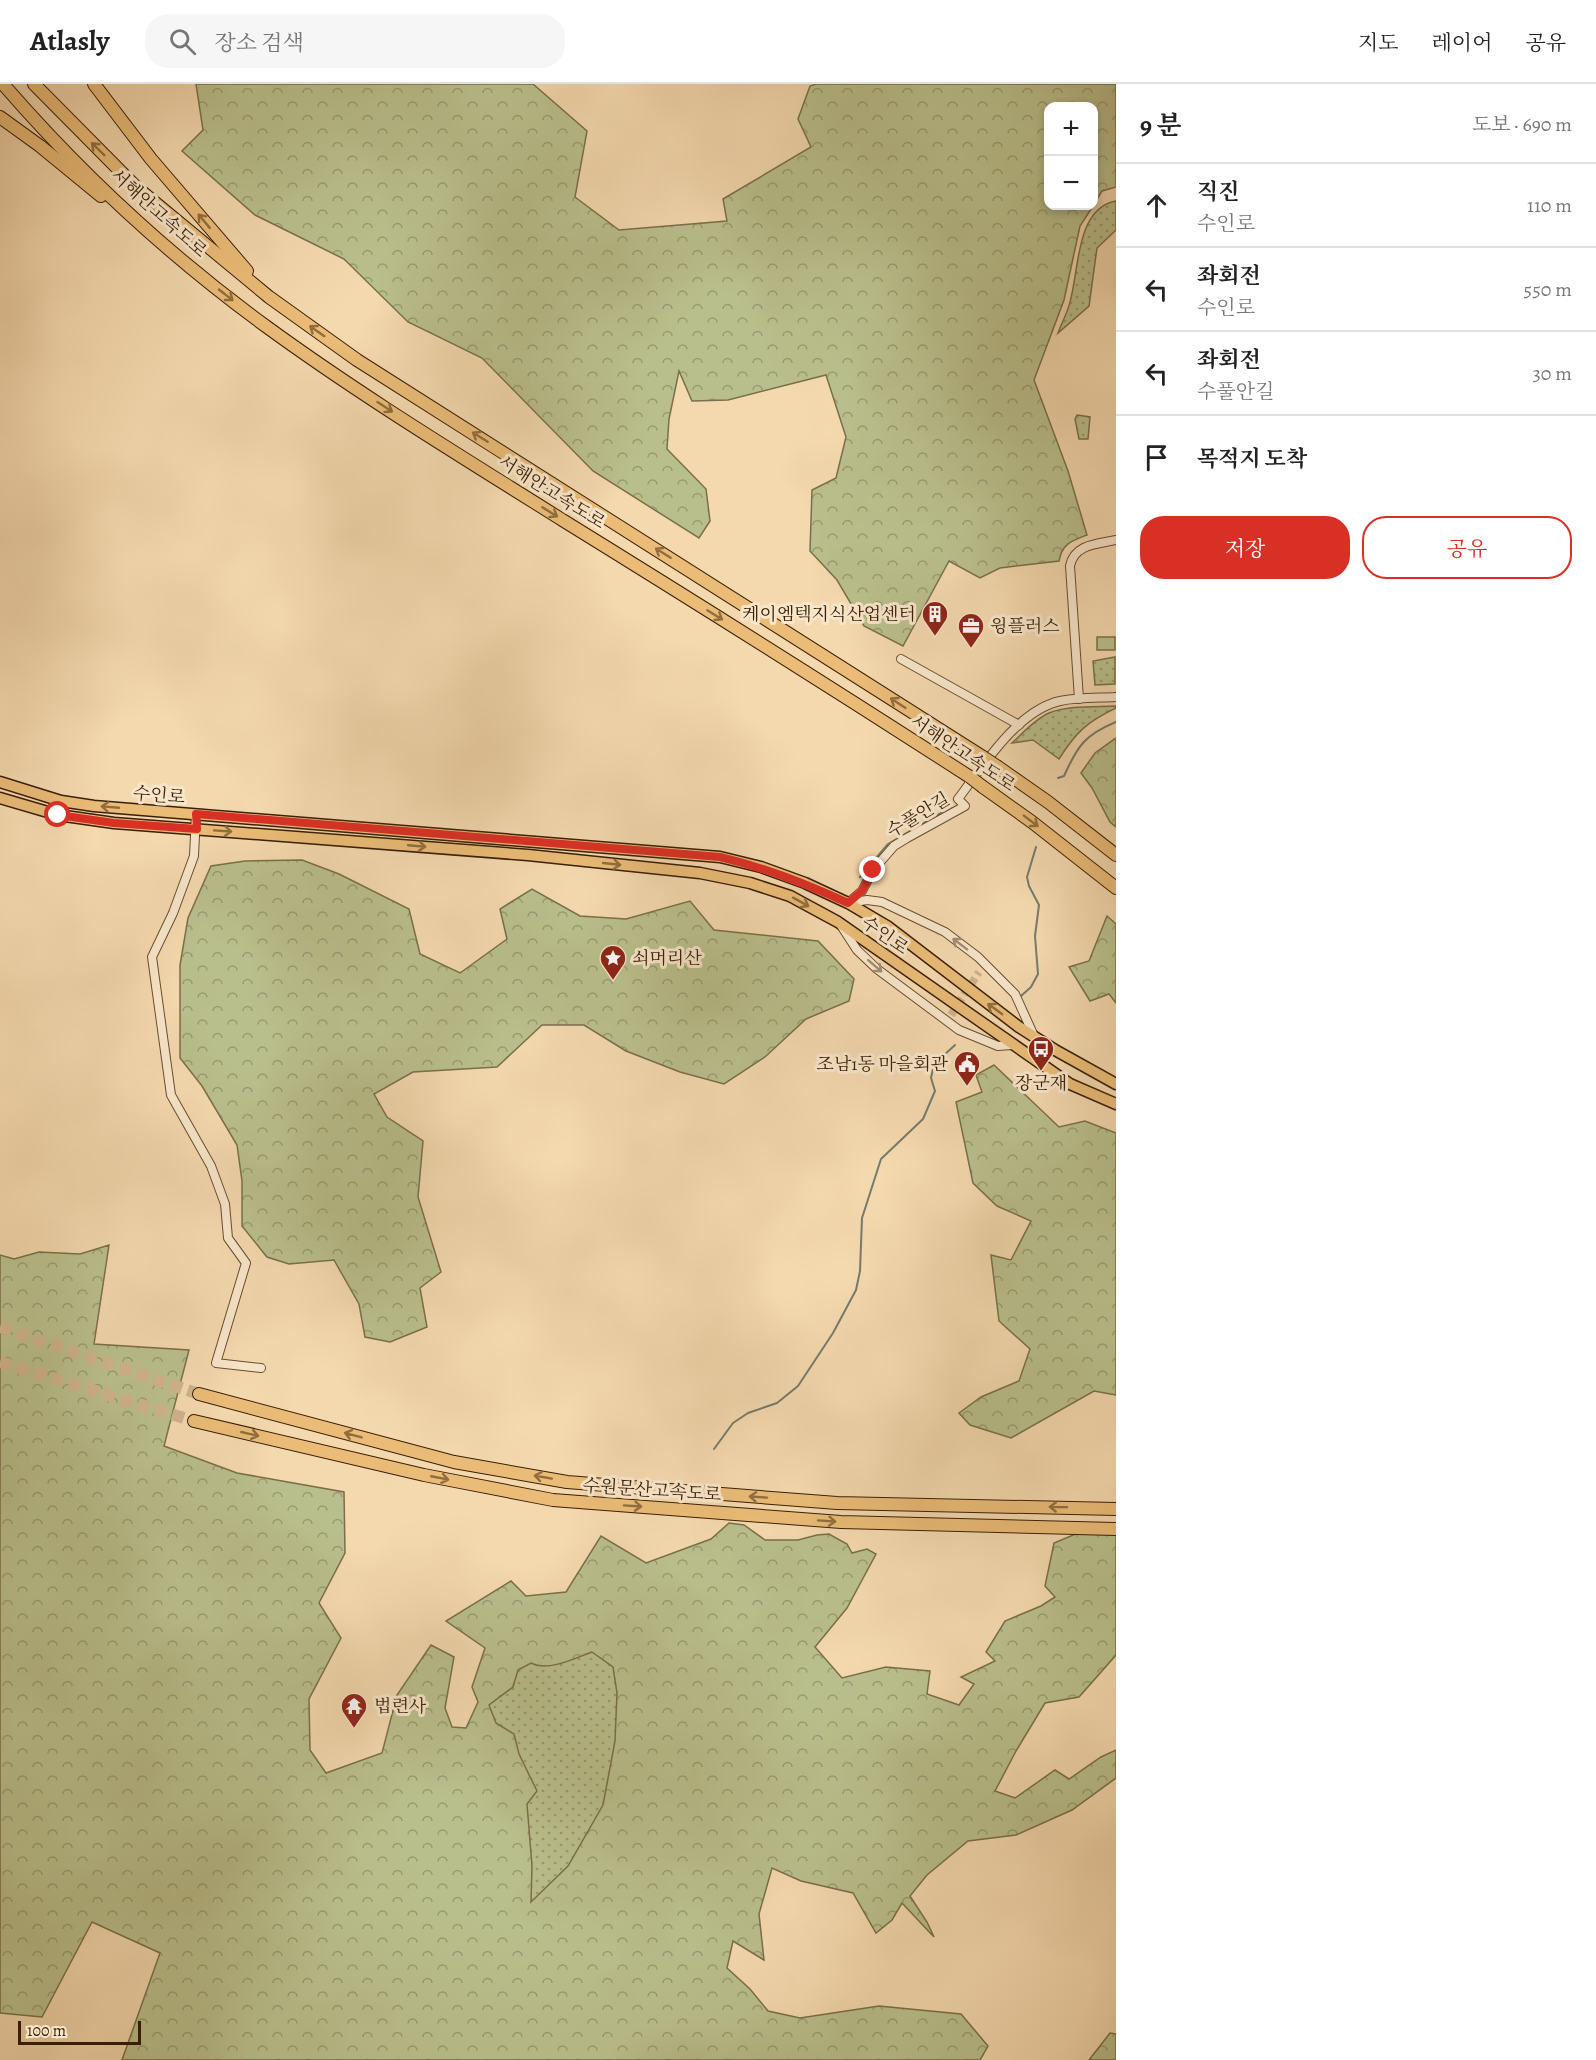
<!DOCTYPE html>
<html lang="ko">
<head>
<meta charset="utf-8">
<style>
  :root { --surface:#fff; --page:#f6f6f6; --text:#222; --muted:#767676; --line:#e0e0e0; --accent:#d93025 }
  body { margin:0; font-family:Alegreya,"Noto Serif KR",serif; background:var(--page); color:var(--text) }
  .controls { position:absolute; right:18px; top:18px; display:grid; overflow:hidden; border-radius:12px; box-shadow:0 3px 9px #0003 }
  .controls button { width:54px; height:54px; display:grid; place-items:center; padding:0; border:0; border-bottom:2px solid var(--line); background:var(--surface); color:var(--text); font:30px sans-serif }
  .scale { position:absolute; left:18px; bottom:15px; width:123px; box-sizing:border-box; padding-left:6px; border:3px solid #3a1f06; border-top:0; font-size:16px; line-height:21px; white-space:nowrap; color:#3a1f06; -webkit-text-stroke:4px #f8e6ca; paint-order:stroke }
  .stop { position:absolute; width:18px; height:18px; margin:-14px; border:4px solid #d93025; border-radius:50%; background:#fff }
  .stop.end { background:#d93025; border-color:#fff; box-shadow:0 2px 6px #0008 }
  .list { margin:0; padding:0; list-style:none }
  h2 { display:flex; justify-content:space-between; align-items:center; height:78px; margin:0; padding:0 24px; font-size:26px }
  h2 small { font-size:20px; font-weight:400; color:var(--muted) }
  .list li { display:grid; grid-template-columns:39px 1fr auto; gap:18px; align-items:center; box-sizing:border-box; height:84px; padding:0 24px; border-top:2px solid var(--line) }
  .list b { display:block; font-size:22px; white-space:nowrap }
  .list p { margin:0; font-size:20px; white-space:nowrap; color:var(--muted) }
  .list em { font-size:20px; font-style:normal; color:var(--muted) }
  .actions { display:flex; gap:12px; padding:18px 24px }
  .actions a { flex:1; padding:14px 0; border:2px solid var(--accent); border-radius:24px; text-align:center; font-size:21px; color:var(--accent) }
  .actions .main { background:var(--accent); color:#fff }
  .icon { flex:none; width:33px; height:33px; fill:none; stroke:currentColor; stroke-width:2; stroke-linecap:round; stroke-linejoin:round }
  .map { position:relative; flex:none; width:1116px; height:1976px; overflow:hidden }
  header { display:flex; align-items:center; gap:36px; box-sizing:border-box; height:84px; padding:0 30px; background:var(--surface); border-bottom:2px solid var(--line) }
  header strong { font-size:28px }
  nav { display:flex; gap:33px; margin-inline-start:auto; font-size:21px }
  .search { width:420px; height:54px; background:var(--page); display:flex; align-items:center; gap:15px; box-sizing:border-box; padding:0 21px; border-radius:24px; color:var(--muted); font-size:22px }
  main { display:flex }
  aside { flex:1; background:var(--surface) }
  .map>svg:first-child { display:block }
  .forest { fill:url(#forest-crowns); stroke:#7a6f49; stroke-width:1.5 }
  .park { fill:url(#park-dots); stroke:#7a6f49; stroke-width:1.5 }
  .pitch { fill:#b9bf8c; stroke:#7a6f49; stroke-width:1.5 }
  .lines { fill:none; stroke-linecap:round; stroke-linejoin:round }
  .stream { stroke:#757b6c; stroke-width:2 }
  .minor-tunnel { stroke:#cfb38c; stroke-width:8; stroke-dasharray:8 4; stroke-linecap:butt }
  .highway-tunnel { stroke:#cfb38c; stroke-width:12; stroke-dasharray:12 6; stroke-linecap:butt }
  .minor-casing { stroke:#684d30; stroke-width:10 }
  .major-casing { stroke:#3a1f06; stroke-width:13 }
  .highway-casing { stroke:#3a1f06; stroke-width:14 }
  .minor { stroke:#f8e6ca; stroke-width:8 }
  .major { stroke:#eabc77; stroke-width:10 }
  .highway { stroke:#eabc77; stroke-width:12 }
  .highway-bridge-casing { stroke:#3a1f06; stroke-width:14; stroke-linecap:butt }
  .highway-bridge { stroke:#eabc77; stroke-width:12 }
  .oneway { stroke:#926e3e }
  .oneway2 { stroke:#a28c72 }
  .route { stroke:#d93025; stroke-width:8 }
  .labels { text-anchor:middle; stroke-width:6; stroke-linejoin:round; paint-order:stroke }
  .street-label { font-size:18px; fill:#3a1f06; stroke:#f8e6ca }
  .poi-label { font-size:18px; fill:#3a1f06; stroke:#f8e6ca; text-anchor:start }
</style>
</head>
<body>
<header>
<strong>Atlasly</strong>
<div class="search"><svg class="icon" aria-label="search" viewBox="0 0 24 24"><circle cx="10" cy="10" r="6"/><path d="M15 15l6 6"/></svg>장소 검색</div>
<nav><a>지도</a><a>레이어</a><a>공유</a></nav>
</header>
<main>
<div class="map">
<svg width="1116" height="1976" viewBox="0 0 1116 1976">
  <defs>
    <pattern id="forest-crowns" width="20" height="18" patternUnits="userSpaceOnUse" patternTransform="scale(1.5)"><rect width="20" height="18" fill="#b9bf8c"/><path d="M2 6a3 3 0 1 1 6 0M12 15a3 3 0 1 1 6 0" fill="none" stroke="#979b70"/></pattern>
    <pattern id="park-dots" width="8" height="8" patternUnits="userSpaceOnUse" patternTransform="scale(1.5)"><rect width="8" height="8" fill="#b9bf8c"/><path d="M2 2h.1M6 6h.1" fill="none" stroke="#979b70" stroke-width="1.8" stroke-linecap="round"/></pattern>
  </defs>
  <rect width="100%" height="100%" fill="#f4d8ae"/>
  <filter id="stains"><feTurbulence type="fractalNoise" baseFrequency=".00333" numOctaves="4"/><feColorMatrix values="0 0 0 0 .2 0 0 0 0 .09 0 0 0 0 .02 0 0 0 .5 -.17"/></filter>
  <radialGradient id="worn" r=".72"><stop offset=".6" stop-color="#630" stop-opacity="0"/><stop offset="1" stop-color="#630" stop-opacity=".3"/></radialGradient>
  <g class="forest">
    <path d="M196 0H533L587 47 575 113 619 146 727 137 723 115 811 63 798 35 810 2 816 0H1116V103L1102 107 1094 120V22H1048V122H1093L1080 142 1064 216 1034 296 1068 387 1087 451C1071 457 1062 460 1059 477L1000 484 980 494 949 477 903 562 864 542 837 496 810 467 812 406 836 394 846 353 826 291 728 316 692 317 679 287 669 335 667 365 706 405 710 437 699 454 593 387 482 274 408 238 344 175 255 131 182 67 203 46Z"/>
    <polygon points="1116,654 1116,743 1110,738 1092,704 1081,689 1095,669"/>
    <polygon points="302,776 339,790 409,825 420,870 460,889 507,855 500,825 532,805 580,832 626,835 690,817 714,846 818,857 854,895 849,917 806,935 765,973 724,1000 680,988 626,967 584,941 542,941 497,983 413,988 374,1010 387,1033 423,1057 418,1113 441,1188 420,1204 427,1243 390,1258 365,1253 359,1220 334,1176 289,1180 267,1173 242,1142 242,1097 237,1061 202,1002 180,974 180,881 188,834 211,782 245,777"/>
    <polygon points="1107,832 1116,840 1116,919 1109,910 1090,917 1069,883 1089,877"/>
    <polygon points="994,981 1059,1043 1085,1037 1116,1049 1116,1311 1094,1307 1011,1354 970,1341 959,1329 981,1313 1019,1297 1030,1265 999,1237 991,1171 1011,1176 1031,1137 997,1122 973,1099 956,1018 982,1008 976,991"/>
    <polygon points="109,1161 94,1260 189,1266 164,1362 237,1389 344,1408 345,1469 319,1519 341,1554 309,1615 310,1666 326,1689 382,1669 397,1611 431,1561 454,1573 445,1624 452,1643 466,1644 478,1618 472,1603 485,1564 446,1537 511,1497 526,1512 566,1508 601,1452 646,1479 711,1455 729,1439 744,1441 765,1456 798,1456 817,1451 829,1450 847,1460 852,1469 867,1465 876,1470 847,1524 815,1563 842,1594 886,1583 930,1587 927,1610 959,1621 974,1600 961,1593 995,1577 986,1568 1005,1537 1041,1522 1055,1513 1045,1502 1054,1459 1097,1441 1116,1445 1116,1571 1079,1613 1045,1619 1016,1667 995,1707 1015,1714 1055,1686 1069,1695 1101,1673 1116,1666 1116,1694 1072,1726 1016,1751 968,1757 927,1791 910,1812 927,1838 934,1853 902,1819 892,1836 876,1849 853,1809 801,1797 772,1784 759,1830 764,1876 733,1857 727,1884 750,1905 768,1927 800,1934 879,1922 961,1930 988,1962 980,1976 122,1976 160,1869 92,1838 42,1933 0,1929 0,1171 14,1175 39,1168 80,1170"/>
    <polygon points="1110,1949 1116,1950 1116,1976 1089,1976"/>
  </g>
  <g class="park">
    <path d="M1116 117V146L1097 164 1089 222 1058 249C1062 238 1069 226 1071 214 1079 182 1077 124 1116 117Z"/>
    <polygon points="1077,331 1090,333 1088,355 1079,355 1075,335"/>
    <polygon points="1115,573 1115,600 1095,601 1093,577"/>
    <path d="M1116 622V624C1087 638 1076 648 1059 675L1033 656 1012 659C1023 649 1035 635 1049 629 1068 621 1096 623 1116 622Z"/>
    <path d="M592 1568 613 1583 617 1609 615 1657 603 1721 568 1782 531 1818 532 1782 527 1720 537 1707 519 1670 514 1650 496 1639 489 1621 513 1603 518 1586 531 1579C549 1588 575 1574 592 1568Z"/>
  </g>
  <rect class="pitch" x="1097" y="553" width="18" height="13"/>
  <g class="lines">
    <g class="stream">
      <path d="M1058 694 1064 692C1078 661 1085 651 1116 638"/>
      <polyline points="860,793 888,760 951,723"/>
      <polyline points="1021,912 1031,903 1038,890 1035,852 1039,821 1029,802 1027,793 1036,763"/>
      <polyline points="714,1365 733,1339 748,1329 777,1319 798,1302 833,1249 856,1206 860,1187 862,1134 881,1075 923,1035 935,1007 931,994 933,985 943,972 955,961"/>
    </g>
    <polyline class="minor-tunnel" points="951,931 979,888"/>
    <g class="highway-tunnel">
      <polyline points="0,1243 199,1310"/>
      <polyline points="0,1278 194,1337"/>
    </g>
    <g class="minor-casing">
      <g id="minor">
        <polyline points="901,575 1019,641"/>
        <path d="M1079 615 1070 482C1074 460 1098 460 1116 456"/>
        <polyline points="196,730 194,772 173,829 152,873 171,1011 211,1082 225,1120 228,1154 246,1179 216,1279 261,1284"/>
        <path d="M848 819 862 807 873 786 894 762 907 754 965 722 958 715C983 682 1018 626 1060 617 1078 613 1098 614 1116 613"/>
        <polyline points="848,819 867,816 882,818 945,848 978,873 1015,910 1034,952"/>
        <polyline points="842,843 857,866 877,885 959,946 998,962 1012,961"/>
      </g>
    </g>
    <g class="major-casing">
      <g id="major">
        <polyline points="0,698 61,717 94,722 720,773 761,783 805,799 848,819 887,842 1019,943 1055,966 1116,1000"/>
        <polyline points="0,714 58,731 114,739 528,771 700,789 750,799 790,812 838,838 1070,1000 1116,1020"/>
      </g>
    </g>
    <g class="highway-casing">
      <g id="highway">
        <path d="M3 0C81 90 171 173 267 243 363 313 464 374 564 437 700 521 835 606 970 693"/>
        <polyline points="34,0 136,103 269,213 357,276 983,673"/>
        <polyline points="94,0 151,75 247,187"/>
        <polyline points="0,33 40,62 101,112"/>
        <polyline points="998,683 1048,718 1116,771"/>
        <polyline points="983,703 1032,738 1116,804"/>
        <polyline points="199,1310 454,1378 567,1398 837,1419 1116,1425"/>
        <polyline points="194,1337 424,1391 553,1416 841,1438 1116,1445"/>
      </g>
    </g>
    <use href="#minor" class="minor"/>
    <use href="#major" class="major"/>
    <use href="#highway" class="highway"/>
    <g class="highway-bridge-casing">
      <g id="highway-bridge">
        <polyline points="983,673 998,683"/>
        <polyline points="970,693 983,703"/>
      </g>
    </g>
    <use href="#highway-bridge" class="highway-bridge"/>
  </g>
  <defs><path id="oneway-shaft" d="M-6 0H5M1.5-3L5.5 0L1.5 3" fill="none" stroke-width="1.6" stroke-linecap="round" stroke-linejoin="round" transform="scale(1.5)"/></defs>
  <g class="oneway">
    <use href="#oneway-shaft" transform="translate(98 65) rotate(-136)"/>
    <use href="#oneway-shaft" transform="translate(204 137) rotate(-130)"/>
    <use href="#oneway-shaft" transform="translate(226 211) rotate(38)"/>
    <use href="#oneway-shaft" transform="translate(317 247) rotate(-145)"/>
    <use href="#oneway-shaft" transform="translate(385 323) rotate(33)"/>
    <use href="#oneway-shaft" transform="translate(480 353) rotate(-148)"/>
    <use href="#oneway-shaft" transform="translate(550 428) rotate(32)"/>
    <use href="#oneway-shaft" transform="translate(663 469) rotate(-148)"/>
    <use href="#oneway-shaft" transform="translate(715 531) rotate(32)"/>
    <use href="#oneway-shaft" transform="translate(898 619) rotate(-147)"/>
    <use href="#oneway-shaft" transform="translate(110 723) rotate(-175)"/>
    <use href="#oneway-shaft" transform="translate(1031 737) rotate(37)"/>
    <use href="#oneway-shaft" transform="translate(223 747) rotate(4)"/>
    <use href="#oneway-shaft" transform="translate(417 762) rotate(5)"/>
    <use href="#oneway-shaft" transform="translate(612 780) rotate(6)"/>
    <use href="#oneway-shaft" transform="translate(801 818) rotate(29)"/>
    <use href="#oneway-shaft" transform="translate(995 925) rotate(-144)"/>
    <use href="#oneway-shaft" transform="translate(250 1350) rotate(13)"/>
    <use href="#oneway-shaft" transform="translate(353 1351) rotate(-165)"/>
    <use href="#oneway-shaft" transform="translate(543 1393) rotate(-170)"/>
    <use href="#oneway-shaft" transform="translate(440 1394) rotate(11)"/>
    <use href="#oneway-shaft" transform="translate(758 1413) rotate(-176)"/>
    <use href="#oneway-shaft" transform="translate(633 1422) rotate(4)"/>
    <use href="#oneway-shaft" transform="translate(1058 1423) rotate(-179)"/>
    <use href="#oneway-shaft" transform="translate(827 1437) rotate(4)"/>
  </g>
  <g class="oneway2">
    <use href="#oneway-shaft" transform="translate(960 860) rotate(-143)"/>
    <use href="#oneway-shaft" transform="translate(875 882) rotate(41)"/>
  </g>
  <g class="lines">
    <path class="route" d="M58 731 114 739 197 745 196 730 720 773C766 784 804 799 848 819L862 807 873 786"/>
  </g>
  <defs>
    <g id="building-pin" transform="scale(1.35)"><path d="M0 17L-7.5 6A9.5 9.5 0 1 1 7.5 6Z" fill="#8f2418" stroke="#f8e6ca"/><path d="M-4-6H4V6H1V3H-1V6H-4ZM-2.5-4.3h1.7v1.8h-1.7ZM.8-4.3h1.7v1.8H.8ZM-2.5-1h1.7V.8h-1.7ZM.8-1h1.7V.8H.8Z" fill="#fff"/></g>
    <g id="office-pin" transform="scale(1.35)"><path d="M0 17L-7.5 6A9.5 9.5 0 1 1 7.5 6Z" fill="#8f2418" stroke="#f8e6ca"/><path d="M-6-3h4V-5.5h4V-3h4V5H-6ZM-1-4.5V-3h2v-1.5ZM-6 0V1H6V0Z" fill="#fff"/></g>
    <g id="sight-pin" transform="scale(1.35)"><path d="M0 17L-7.5 6A9.5 9.5 0 1 1 7.5 6Z" fill="#8f2418" stroke="#f8e6ca"/><path d="M0-6L1.8-2.2L6-1.7L2.9 1.2L3.7 5.4L0 3.3L-3.7 5.4L-2.9 1.2L-6-1.7L-1.8-2.2Z" fill="#fff"/></g>
    <g id="bus-pin" transform="scale(1.35)"><path d="M0 17L-7.5 6A9.5 9.5 0 1 1 7.5 6Z" fill="#8f2418" stroke="#f8e6ca"/><path d="M-5-6H5V4H4V6H2V4H-2V6H-4V4H-5ZM-3.5-4V0h7V-4ZM-3.5 1.2v1.5H-2V1.2ZM2 1.2v1.5H3.5V1.2Z" fill="#fff"/></g>
    <g id="civic-pin" transform="scale(1.35)"><path d="M0 17L-7.5 6A9.5 9.5 0 1 1 7.5 6Z" fill="#8f2418" stroke="#f8e6ca"/><path d="M-.6-6.5H3V-4.5H.6V-3L4-1V1h2V6H-6V1h2V-1L-.6-3ZM-1.2 2.5V6h2.4V2.5Z" fill="#fff"/></g>
    <g id="temple-pin" transform="scale(1.35)"><path d="M0 17L-7.5 6A9.5 9.5 0 1 1 7.5 6Z" fill="#8f2418" stroke="#f8e6ca"/><path d="M0-6L5-2H3V0L6.5 2.5H4V6H1.5V3h-3V6H-4V2.5H-6.5L-3 0V-2H-5Z" fill="#fff"/></g>
  </defs>
  <g fill-rule="evenodd">
    <use href="#building-pin" x="935" y="530"/>
    <use href="#office-pin" x="971" y="542"/>
    <use href="#sight-pin" x="613" y="874"/>
    <use href="#bus-pin" x="1041" y="965"/>
    <use href="#civic-pin" x="967" y="980"/>
    <use href="#temple-pin" x="354" y="1622"/>
  </g>
  <g class="labels">
    <g class="street-label">
      <text transform="translate(159 129) rotate(42)" y="6">서해안고속도로</text>
      <text transform="translate(552 408) rotate(32)" y="6">서해안고속도로</text>
      <text transform="translate(963 669) rotate(34)" y="6">서해안고속도로</text>
      <text transform="translate(159 711) rotate(5)" y="6">수인로</text>
      <text transform="translate(918 731) rotate(-31)" y="6">수풀안길</text>
      <text transform="translate(885 851) rotate(35)" y="6">수인로</text>
      <text transform="translate(652 1406) rotate(4)" y="6">수원문산고속도로</text>
    </g>
    <g class="poi-label">
      <text x="916" y="536" text-anchor="end">케이엠텍지식산업센터</text>
      <text x="990" y="548">윙플러스</text>
      <text x="632" y="880">쇠머리산</text>
      <text x="948" y="986" text-anchor="end">조남1동 마을회관</text>
      <text x="1041" y="1005" text-anchor="middle">장군재</text>
      <text x="374" y="1628">법련사</text>
    </g>
  </g>
  <rect width="100%" height="100%" filter="url(#stains)"/>
  <rect width="100%" height="100%" fill="url(#worn)"/>
</svg>
<div class="controls">
<button>+</button>
<button>−</button>
</div>
<div class="scale">100 m</div>
<div class="stop" style="left:58px;top:731px"></div>
<div class="stop end" style="left:873px;top:786px"></div>
</div>
<aside>
<h2>9 분<small>도보 · 690 m</small></h2>
<ul class="list">
<li><svg class="icon" aria-label="ahead" viewBox="0 0 24 24"><path d="M12 20V5M6 11l6-6 6 6"/></svg><div><b>직진</b><p>수인로</p></div><em>110 m</em></li>
<li><svg class="icon" aria-label="left" viewBox="0 0 24 24"><path d="M17 20v-9H6M10 6l-5 5 5 5"/></svg><div><b>좌회전</b><p>수인로</p></div><em>550 m</em></li>
<li><svg class="icon" aria-label="left" viewBox="0 0 24 24"><path d="M17 20v-9H6M10 6l-5 5 5 5"/></svg><div><b>좌회전</b><p>수풀안길</p></div><em>30 m</em></li>
<li><svg class="icon" aria-label="arrive" viewBox="0 0 24 24"><path d="M6 21V4h12l-3 4 3 4H6"/></svg><div><b>목적지 도착</b></div></li>
</ul>
<div class="actions"><a class="main">저장</a><a>공유</a></div>
</aside>
</main>
</body>
</html>
